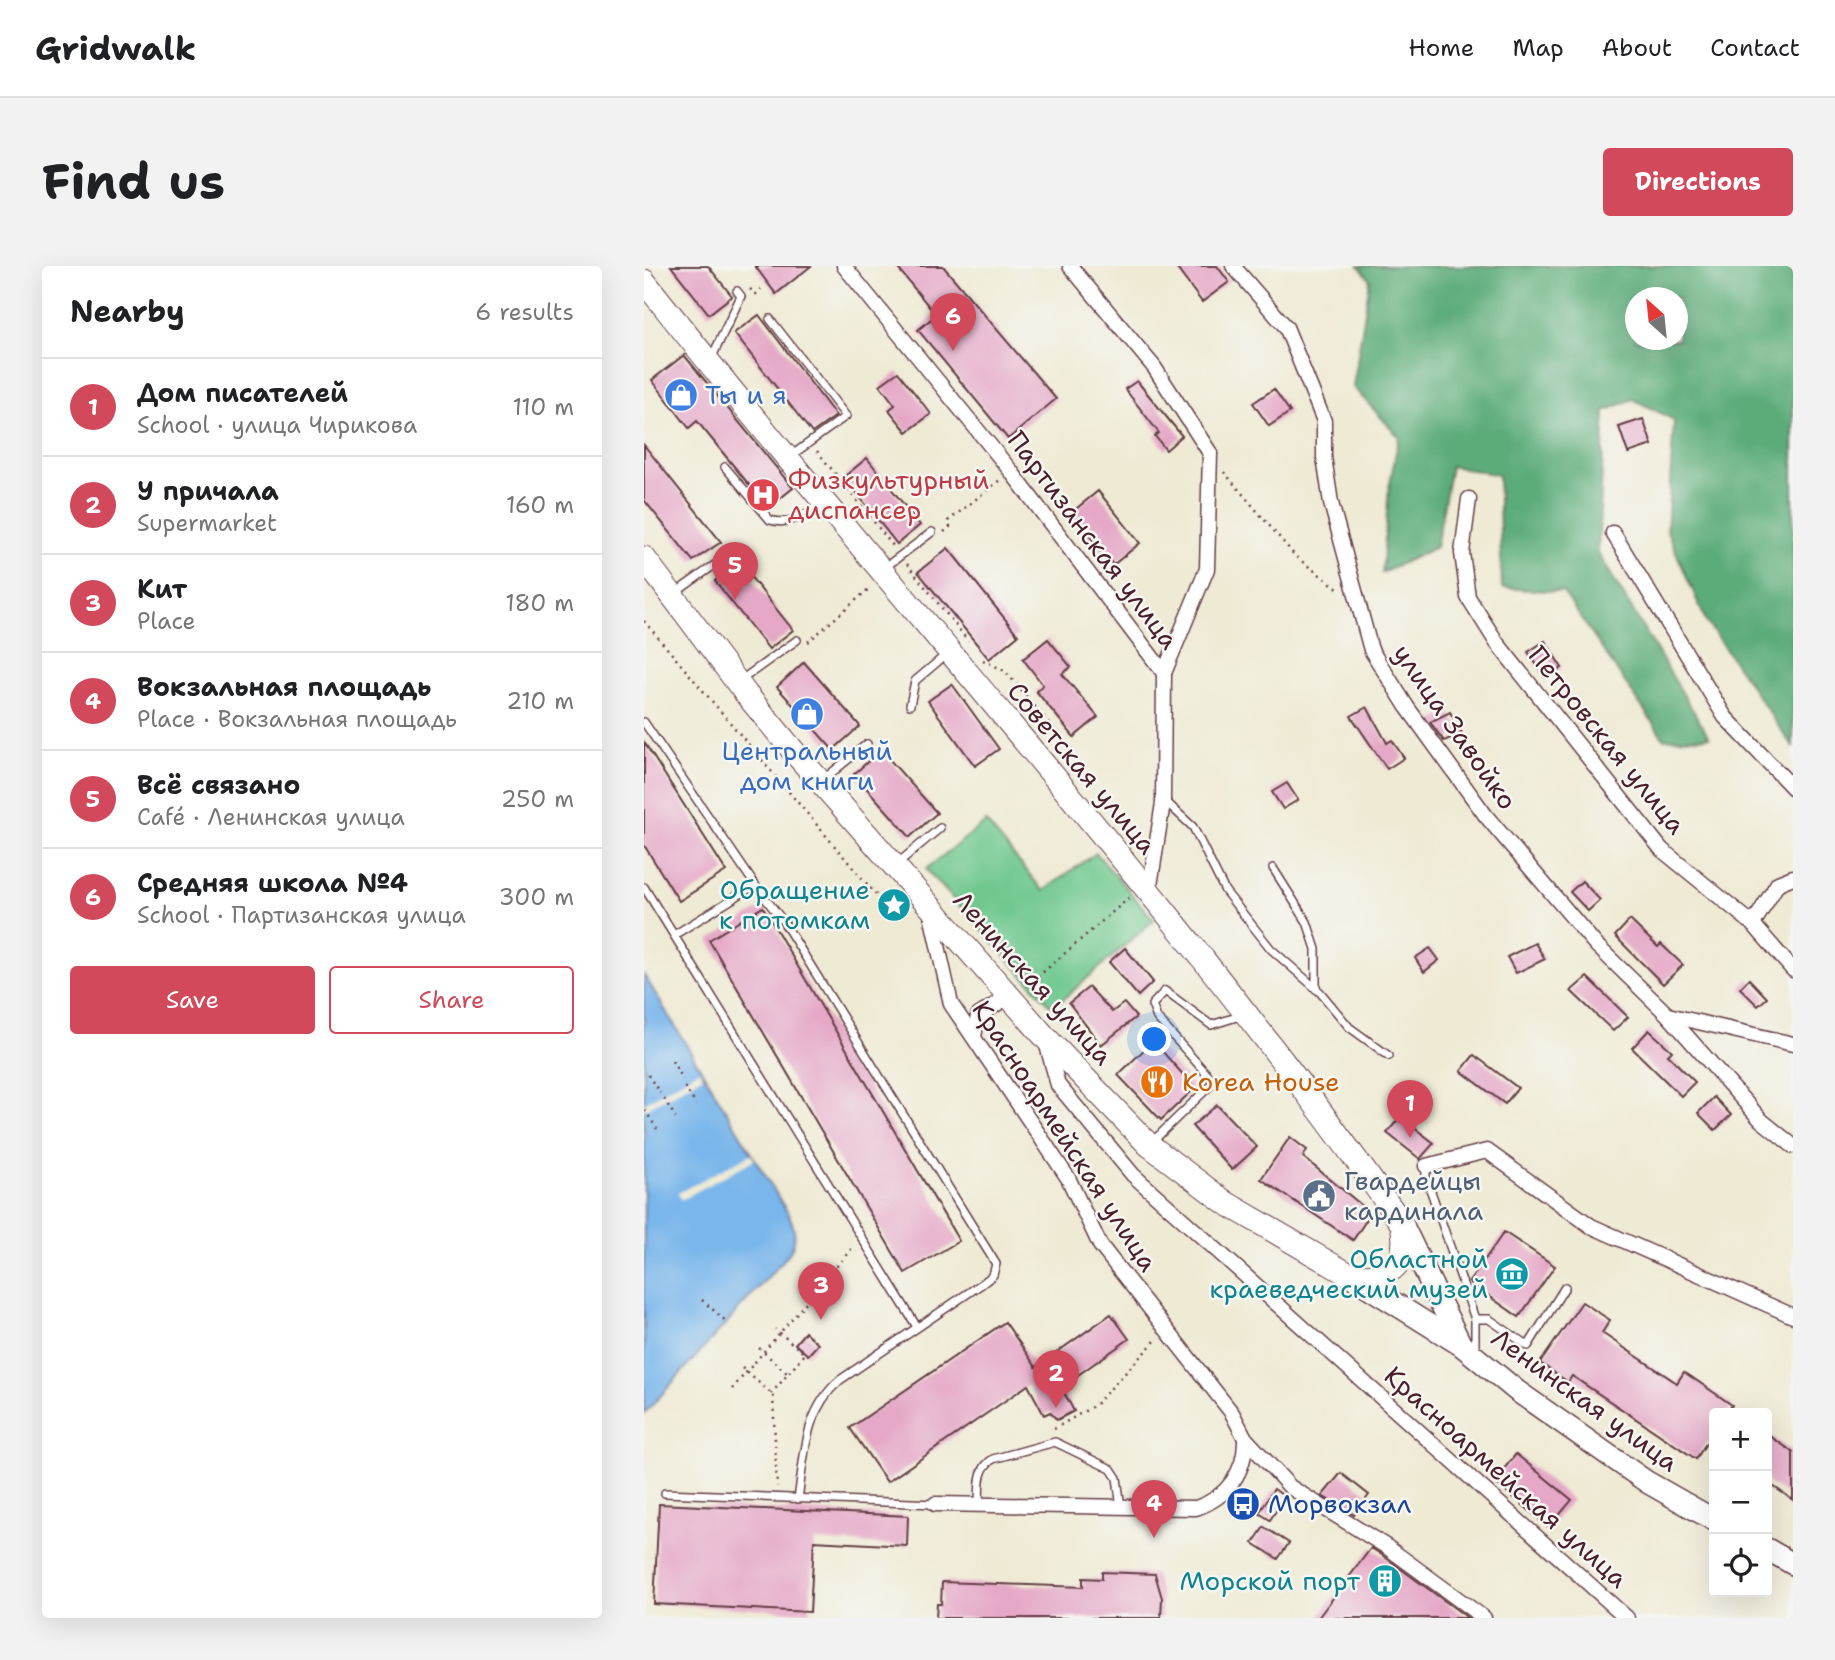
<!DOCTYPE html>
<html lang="en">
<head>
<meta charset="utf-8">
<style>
  :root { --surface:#fff; --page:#f2f2f2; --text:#202124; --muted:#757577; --line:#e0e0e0; --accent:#d1495b }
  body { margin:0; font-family:"Shantell Sans",sans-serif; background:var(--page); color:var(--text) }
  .controls { position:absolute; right:21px; bottom:21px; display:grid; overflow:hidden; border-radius:7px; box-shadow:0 7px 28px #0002 }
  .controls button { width:63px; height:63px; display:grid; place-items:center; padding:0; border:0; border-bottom:2px solid var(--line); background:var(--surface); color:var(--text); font:35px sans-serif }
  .compass { position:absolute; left:981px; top:21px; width:63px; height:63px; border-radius:50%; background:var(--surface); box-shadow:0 7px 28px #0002; rotate:333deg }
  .you { position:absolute; left:511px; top:774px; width:24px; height:24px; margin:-18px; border:5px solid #fff; border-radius:50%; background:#1a73e8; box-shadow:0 0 0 10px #1a73e833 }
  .badge { display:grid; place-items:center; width:46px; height:46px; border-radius:50%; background:var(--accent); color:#fff; font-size:23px; font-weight:700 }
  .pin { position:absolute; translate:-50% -58px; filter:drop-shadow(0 2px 4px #0008) }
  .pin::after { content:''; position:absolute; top:37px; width:24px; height:21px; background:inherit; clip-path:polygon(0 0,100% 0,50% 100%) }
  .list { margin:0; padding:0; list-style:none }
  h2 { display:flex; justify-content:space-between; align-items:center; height:91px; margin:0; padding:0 28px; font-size:30px }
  h2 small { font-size:23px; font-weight:400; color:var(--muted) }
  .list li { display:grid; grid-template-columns:46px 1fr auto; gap:21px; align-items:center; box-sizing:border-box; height:98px; padding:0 28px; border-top:2px solid var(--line) }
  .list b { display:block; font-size:26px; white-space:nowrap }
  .list p { margin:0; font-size:23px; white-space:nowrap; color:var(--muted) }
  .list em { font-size:23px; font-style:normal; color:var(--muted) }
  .actions { display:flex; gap:14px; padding:21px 28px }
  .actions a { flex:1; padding:16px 0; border:2px solid var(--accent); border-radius:7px; text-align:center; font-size:24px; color:var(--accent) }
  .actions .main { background:var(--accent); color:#fff }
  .icon { flex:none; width:38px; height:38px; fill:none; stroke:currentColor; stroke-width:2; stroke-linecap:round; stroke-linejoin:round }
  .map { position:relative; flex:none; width:1149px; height:1352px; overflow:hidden; border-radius:7px }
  header { display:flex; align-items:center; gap:42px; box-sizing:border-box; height:98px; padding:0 35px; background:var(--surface); border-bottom:2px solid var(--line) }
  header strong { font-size:33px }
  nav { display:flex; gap:38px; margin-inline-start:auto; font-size:24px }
  .intro { display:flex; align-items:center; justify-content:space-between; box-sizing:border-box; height:168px; padding:0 42px }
  h1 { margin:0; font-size:49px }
  .button { padding:18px 32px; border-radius:7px; background:var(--accent); color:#fff; font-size:24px; font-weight:700 }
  main { display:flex; gap:42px; padding:0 42px }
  aside { flex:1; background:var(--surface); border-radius:7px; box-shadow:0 7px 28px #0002 }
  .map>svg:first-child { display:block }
  .green { fill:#6fc88e; stroke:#5c745c; stroke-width:2 }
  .forest { fill:#5bac79; stroke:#526652; stroke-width:2; fill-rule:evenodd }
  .water { fill:#79b6eb; stroke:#626a8b; stroke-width:2 }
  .pier { fill:#efead4 }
  .building { fill:#e5a9c7 }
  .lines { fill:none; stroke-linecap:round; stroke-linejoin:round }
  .lane-casing { stroke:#633d44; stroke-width:10 }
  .street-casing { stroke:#633d44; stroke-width:17 }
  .secondary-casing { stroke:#633d44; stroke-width:24 }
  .primary-casing { stroke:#633d44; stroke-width:25 }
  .path { stroke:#633d44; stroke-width:2.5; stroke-dasharray:2 5; stroke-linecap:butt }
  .lane { stroke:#fff; stroke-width:7 }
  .street { stroke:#fff; stroke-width:14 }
  .secondary { stroke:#fff; stroke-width:21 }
  .primary { stroke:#fff; stroke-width:23 }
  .labels { text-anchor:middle; stroke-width:5; stroke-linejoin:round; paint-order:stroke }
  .shop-label { font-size:26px; fill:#366cbe; stroke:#f6f6f2; text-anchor:start }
  .health-label { font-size:26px; fill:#be3a42; stroke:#f6f6f2; text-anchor:start }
  .street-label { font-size:26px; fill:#4a1f2b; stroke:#f6f6f2 }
  .culture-label { font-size:26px; fill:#0d838f; stroke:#f6f6f2; text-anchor:end }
  .food-label { font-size:26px; fill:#c56008; stroke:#f6f6f2; text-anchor:start }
  .service-label { font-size:26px; fill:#4e5e75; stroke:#f6f6f2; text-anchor:start }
  .transit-label { font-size:26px; fill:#164399; stroke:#f6f6f2; text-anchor:start }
</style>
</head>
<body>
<header>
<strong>Gridwalk</strong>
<nav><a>Home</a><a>Map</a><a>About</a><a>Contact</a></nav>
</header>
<div class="intro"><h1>Find us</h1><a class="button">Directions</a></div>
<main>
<aside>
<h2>Nearby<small>6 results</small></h2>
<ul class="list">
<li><span class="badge">1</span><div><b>Дом писателей</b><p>School · улица Чирикова</p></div><em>110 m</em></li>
<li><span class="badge">2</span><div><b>У причала</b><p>Supermarket</p></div><em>160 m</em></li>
<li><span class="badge">3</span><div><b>Кит</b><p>Place</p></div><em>180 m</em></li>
<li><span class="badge">4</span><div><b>Вокзальная площадь</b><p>Place · Вокзальная площадь</p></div><em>210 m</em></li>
<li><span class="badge">5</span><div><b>Всё связано</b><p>Café · Ленинская улица</p></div><em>250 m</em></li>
<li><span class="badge">6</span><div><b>Средняя школа №4</b><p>School · Партизанская улица</p></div><em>300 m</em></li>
</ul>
<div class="actions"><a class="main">Save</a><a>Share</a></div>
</aside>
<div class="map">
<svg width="1149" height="1352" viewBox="0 0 1149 1352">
  <rect width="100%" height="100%" fill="#f6f6f2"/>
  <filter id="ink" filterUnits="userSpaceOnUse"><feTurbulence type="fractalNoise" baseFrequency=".0143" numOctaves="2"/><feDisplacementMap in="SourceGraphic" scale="14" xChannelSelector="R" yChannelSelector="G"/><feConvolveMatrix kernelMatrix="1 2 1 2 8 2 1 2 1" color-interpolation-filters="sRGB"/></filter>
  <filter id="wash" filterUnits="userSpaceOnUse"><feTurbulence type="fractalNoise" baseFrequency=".00686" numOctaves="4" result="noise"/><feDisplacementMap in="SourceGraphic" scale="28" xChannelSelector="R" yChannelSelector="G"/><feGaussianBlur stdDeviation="1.57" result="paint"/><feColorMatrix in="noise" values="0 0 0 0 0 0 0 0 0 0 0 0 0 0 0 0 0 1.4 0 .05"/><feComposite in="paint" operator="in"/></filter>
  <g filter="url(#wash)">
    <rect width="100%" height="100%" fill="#efead4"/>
    <polygon class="green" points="342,556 399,625 452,587 510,654 409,742 282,603"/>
    <path class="forest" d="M715 0H1149V481L1062 355 1023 265 1030 154 989 133 961 145 954 287 1065 471 1020 473 919 326 858 322 854 209 807 200 792 281 738 307 745 222 755 171 709 121 726 14ZM992 32H1034V74H992Z"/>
    <path class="water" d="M0 709 145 949C152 966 153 973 144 989L0 1148Z"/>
    <g class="pier">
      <polygon points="55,804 59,810 0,844 0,837"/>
      <polygon points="107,888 111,893 37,934 34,927"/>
    </g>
    <g id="blocks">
      <g class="building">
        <polygon points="27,0 64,0 88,30 65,48"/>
        <polygon points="111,0 167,0 132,28"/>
        <polygon points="252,0 299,0 412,133 364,173 274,64 292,49"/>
        <polygon points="531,0 573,0 585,16 558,36"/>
        <polygon points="115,49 192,150 168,167 90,67"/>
        <polygon points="40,89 149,222 124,242 53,155 45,162 8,114"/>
        <polygon points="254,106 287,148 263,166 245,144 251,139 236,119"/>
        <polygon points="493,115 538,170 522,184 511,170 515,167 481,123"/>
        <polygon points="630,123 646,146 625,160 609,137"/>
        <polygon points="999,153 1008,179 984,187 975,161"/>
        <polygon points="0,179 77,276 49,295 0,234"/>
        <polygon points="223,192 276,259 253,278 200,211"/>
        <polygon points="454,225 496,277 469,299 427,247"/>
        <polygon points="304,282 374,369 345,393 274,306"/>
        <polygon points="94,295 149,364 125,383 71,315"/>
        <polygon points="404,373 427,401 418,408 454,451 430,471 392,425 399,419 379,393"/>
        <polygon points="901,375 918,402 902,412 884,386"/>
        <polygon points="160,396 216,460 189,484 133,421"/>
        <polygon points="308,418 355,483 331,500 284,435"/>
        <polygon points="723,441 743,477 748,474 760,492 743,503 707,450"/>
        <polygon points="806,446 818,467 800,475 786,456"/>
        <polygon points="0,476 82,605 35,635 0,579"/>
        <polygon points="237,484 293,547 266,571 210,508"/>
        <polygon points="643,517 654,534 639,543 628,526"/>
        <polygon points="938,615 956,634 944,645 926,626"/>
        <polygon points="119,641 315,975 261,1007 65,674"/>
        <polygon points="986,654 1014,681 1017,678 1039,699 1019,718 971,670"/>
        <polygon points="891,677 901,693 872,707 863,691"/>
        <polygon points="481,682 509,716 494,730 465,696"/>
        <polygon points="786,682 795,694 780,706 771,692"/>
        <polygon points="943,711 984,751 969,765 927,725"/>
        <polygon points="1105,713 1123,732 1114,740 1096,722"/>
        <polygon points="445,721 468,746 480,737 492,751 457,779 425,737"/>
        <polygon points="1005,764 1028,785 1024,789 1051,816 1037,830 988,782"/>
        <polygon points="509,775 551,822 517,854 474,809"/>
        <polygon points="830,789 874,822 861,838 817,805"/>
        <polygon points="1070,831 1087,849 1071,864 1054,847"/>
        <polygon points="573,839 613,881 588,904 548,860"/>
        <polygon points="756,851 790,877 776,893 743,867"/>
        <polygon points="646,871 663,884 659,891 727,947 709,974 617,913"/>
        <polygon points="860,966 911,1000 875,1051 825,1016"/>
        <polygon points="938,1036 966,1054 958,1067 1033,1117 1040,1106 1088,1139 1083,1147 1070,1147 1070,1181 1063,1176 1052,1193 928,1110 924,1116 896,1097"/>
        <polygon points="467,1048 485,1073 417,1121 430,1145 413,1154 406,1146 400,1149 384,1119 243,1216 206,1162 361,1056 392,1101"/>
        <polygon points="161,1066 174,1078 164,1089 151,1078"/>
        <polygon points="1123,1168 1149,1186 1149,1234 1123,1216"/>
        <polygon points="872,1188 928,1234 905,1261 850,1215"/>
        <polygon points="697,1207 725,1229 710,1249 678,1230"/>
        <polygon points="630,1223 641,1231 626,1254 615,1247"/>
        <polygon points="15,1238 264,1250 263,1280 170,1275 166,1346 10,1338"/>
        <polygon points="620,1261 645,1277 634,1293 609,1277"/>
        <polygon points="727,1282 738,1289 824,1352 674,1352"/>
        <polygon points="458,1306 511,1308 518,1332 517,1352 292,1352 293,1338 297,1338 298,1316 439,1321 439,1312 458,1313"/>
      </g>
    </g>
  </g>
  <g filter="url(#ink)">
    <use href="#blocks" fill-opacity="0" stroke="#633d44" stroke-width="2"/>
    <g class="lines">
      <g class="lane-casing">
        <g id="lane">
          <polyline points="126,53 202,150 148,189"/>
          <polyline points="67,93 97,30 93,25"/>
          <path d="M81 201 126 254C146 260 161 249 177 238"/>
          <polyline points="240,302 288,266"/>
          <polyline points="31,327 86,288"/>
          <polyline points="97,414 153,374"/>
          <polyline points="266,439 271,415 304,387"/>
          <path d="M0 456 111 619 139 655 352 998 349 1009 339 1017 196 1114C160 1145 161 1188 154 1233"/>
          <polyline points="180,513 223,478"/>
          <polyline points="520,534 549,561 581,625 627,683 676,726 705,761 745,790"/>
          <polyline points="254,597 296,562"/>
          <polyline points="629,602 663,656 672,683 672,723"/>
          <polyline points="0,621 273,1061"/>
          <polyline points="30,669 111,619"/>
          <polyline points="508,876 570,816 513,752 508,739 521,725 567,759 599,749"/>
          <polyline points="782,900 782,911 831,1053 831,1087"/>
          <polyline points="831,1053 845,1053 884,1080 921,1021"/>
          <polyline points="21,1227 291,1238"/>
          <path d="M335 1237C336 1220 333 1203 349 1193L411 1176 467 1203 473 1212 477 1241"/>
        </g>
      </g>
      <g class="street-casing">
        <g id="street">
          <polyline points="200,0 366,204 520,407 519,537 505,626"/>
          <polyline points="426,0 510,101 566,187 563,303 520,407"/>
          <polyline points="589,0 642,61 680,155 680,191 687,237 727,384 763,441 842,550 952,679 1024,749 1149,778"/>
          <polyline points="825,233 818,287 824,331 853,377 1018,584 1109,658 1149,704"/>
          <polyline points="969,267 1081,451 1149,522"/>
          <polyline points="286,644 307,738 424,912 456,979 588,1147 601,1172 646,1221 743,1281 840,1352"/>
          <polyline points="1109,658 1134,617 1149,611"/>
          <polyline points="1024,749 1117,854 1149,880"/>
          <polyline points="330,771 334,750 365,730"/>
          <polyline points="402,776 414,819 489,909 983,1352"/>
          <polyline points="782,900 843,885 947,960 1149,1050"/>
          <path d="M291 1238 552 1242C584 1231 602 1205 601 1172"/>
        </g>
      </g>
      <g class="secondary-casing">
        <g id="secondary">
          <polyline points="758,958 816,1077"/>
          <polyline points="702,1007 817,1079 873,1125 1003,1216 1070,1254"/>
          <polyline points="1123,1283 1149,1298"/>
        </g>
      </g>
      <g class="primary-casing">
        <path id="primary" d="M0 15C250 332 527 628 758 958 767 1003 742 1016 702 1007L582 937 505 879 401 771 151 487 102 428 0 292"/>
      </g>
      <g class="path">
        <polyline points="106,23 112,28 117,23"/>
        <polyline points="173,185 250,281"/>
        <polyline points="580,206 652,291 695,323"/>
        <polyline points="300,266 306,261 304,255 356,214"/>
        <polyline points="263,298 324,375"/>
        <polyline points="0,355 239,637"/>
        <polyline points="164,376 227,321"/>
        <polyline points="339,394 361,405 428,484"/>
        <polyline points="383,720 486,631"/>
        <polyline points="28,795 39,813"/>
        <polyline points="4,809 16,827"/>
        <polyline points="41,821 52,839"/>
        <polyline points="20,833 32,852"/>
        <polyline points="1,844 13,863"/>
        <polyline points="58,1034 83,1056"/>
        <polyline points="115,1082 144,1108"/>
        <polyline points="98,1102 129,1129 133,1221"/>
        <polyline points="88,1123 209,981"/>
        <polyline points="127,1128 161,1088 131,1063"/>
        <polyline points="410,1163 451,1139 512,1074"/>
      </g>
      <use href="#lane" class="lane"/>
      <use href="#street" class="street"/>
      <use href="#secondary" class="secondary"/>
      <use href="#primary" class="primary"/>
    </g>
  </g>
  <defs>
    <g id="shop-disc" transform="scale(1.75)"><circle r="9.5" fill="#3f7fe0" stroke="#f6f6f2"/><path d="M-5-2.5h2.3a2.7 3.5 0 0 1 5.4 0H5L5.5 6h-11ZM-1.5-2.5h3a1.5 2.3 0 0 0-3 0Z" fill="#fff"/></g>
    <g id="hospital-disc" transform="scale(1.75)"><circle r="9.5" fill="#e0444e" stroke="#f6f6f2"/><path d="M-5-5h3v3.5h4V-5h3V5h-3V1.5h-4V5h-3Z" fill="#fff"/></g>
    <g id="sight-disc" transform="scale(1.75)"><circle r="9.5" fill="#0f9aa8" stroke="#f6f6f2"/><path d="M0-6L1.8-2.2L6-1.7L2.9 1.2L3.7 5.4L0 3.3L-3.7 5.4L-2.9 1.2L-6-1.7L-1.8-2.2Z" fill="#fff"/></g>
    <g id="restaurant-disc" transform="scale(1.75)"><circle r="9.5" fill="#e8710a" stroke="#f6f6f2"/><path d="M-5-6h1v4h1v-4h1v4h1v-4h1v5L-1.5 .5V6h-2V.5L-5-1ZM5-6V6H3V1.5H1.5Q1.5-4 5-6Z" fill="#fff"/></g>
    <g id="civic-disc" transform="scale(1.75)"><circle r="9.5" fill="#5c6f8a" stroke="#f6f6f2"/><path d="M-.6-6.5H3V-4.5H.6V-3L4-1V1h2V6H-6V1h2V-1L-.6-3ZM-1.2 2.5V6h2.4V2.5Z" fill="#fff"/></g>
    <g id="museum-disc" transform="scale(1.75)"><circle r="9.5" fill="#0f9aa8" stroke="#f6f6f2"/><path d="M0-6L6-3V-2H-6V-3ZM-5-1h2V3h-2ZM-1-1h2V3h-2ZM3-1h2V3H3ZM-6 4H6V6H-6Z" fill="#fff"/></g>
    <g id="bus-disc" transform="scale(1.75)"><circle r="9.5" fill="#1a4fb4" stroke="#f6f6f2"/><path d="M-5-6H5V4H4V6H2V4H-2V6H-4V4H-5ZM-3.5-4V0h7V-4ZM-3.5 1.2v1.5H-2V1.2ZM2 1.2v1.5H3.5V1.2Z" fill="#fff"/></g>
    <g id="building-disc" transform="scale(1.75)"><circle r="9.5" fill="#0f9aa8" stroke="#f6f6f2"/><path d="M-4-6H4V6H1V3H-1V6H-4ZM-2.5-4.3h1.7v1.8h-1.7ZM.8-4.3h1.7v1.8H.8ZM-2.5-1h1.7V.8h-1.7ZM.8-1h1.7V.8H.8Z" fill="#fff"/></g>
  </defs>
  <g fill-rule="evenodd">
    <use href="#shop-disc" x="37" y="129"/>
    <use href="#hospital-disc" x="119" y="229"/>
    <use href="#shop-disc" x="163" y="448"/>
    <use href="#sight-disc" x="250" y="639"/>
    <use href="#restaurant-disc" x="513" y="816"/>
    <use href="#civic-disc" x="675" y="930"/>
    <use href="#museum-disc" x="868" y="1008"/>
    <use href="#bus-disc" x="599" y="1238"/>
    <use href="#building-disc" x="741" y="1315"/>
  </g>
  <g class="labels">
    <g class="shop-label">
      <text x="61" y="138">Ты и я</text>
      <text x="163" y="494" text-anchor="middle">Центральный<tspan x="163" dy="30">дом книги</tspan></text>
    </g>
    <g class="health-label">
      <text x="144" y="223">Физкультурный<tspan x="144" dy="30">диспансер</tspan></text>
    </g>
    <g class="street-label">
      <text transform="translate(449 274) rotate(53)" y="9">Партизанская улица</text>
      <text transform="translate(811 461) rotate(55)" y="9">улица Завойко</text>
      <text transform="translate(963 474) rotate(51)" y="9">Петровская улица</text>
      <text transform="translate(438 502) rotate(50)" y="9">Советская улица</text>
      <text transform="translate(389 712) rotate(48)" y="9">Ленинская улица</text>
      <text transform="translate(421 870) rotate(57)" y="9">Красноармейская улица</text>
      <text transform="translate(941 1134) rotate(36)" y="9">Ленинская улица</text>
      <text transform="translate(862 1211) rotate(42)" y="9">Красноармейская улица</text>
    </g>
    <g class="culture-label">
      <text x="226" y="633">Обращение<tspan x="226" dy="30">к потомкам</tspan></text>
      <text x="844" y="1002">Областной<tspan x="844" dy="30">краеведческий музей</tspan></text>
      <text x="716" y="1324">Морской порт</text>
    </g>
    <g class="food-label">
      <text x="538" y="825">Korea House</text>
    </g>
    <g class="service-label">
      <text x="700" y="924">Гвардейцы<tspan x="700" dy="30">кардинала</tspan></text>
    </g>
    <g class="transit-label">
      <text x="624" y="1247">Морвокзал</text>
    </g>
  </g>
</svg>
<div class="controls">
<button>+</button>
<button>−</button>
<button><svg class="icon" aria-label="locate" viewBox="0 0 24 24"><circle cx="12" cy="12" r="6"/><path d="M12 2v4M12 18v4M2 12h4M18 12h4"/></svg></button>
</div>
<svg class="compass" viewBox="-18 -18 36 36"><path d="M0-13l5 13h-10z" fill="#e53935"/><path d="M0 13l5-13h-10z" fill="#757577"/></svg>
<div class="you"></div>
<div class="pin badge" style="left:766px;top:872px">1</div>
<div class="pin badge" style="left:412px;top:1142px">2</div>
<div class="pin badge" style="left:177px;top:1054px">3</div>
<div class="pin badge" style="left:510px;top:1272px">4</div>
<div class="pin badge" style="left:91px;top:334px">5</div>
<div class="pin badge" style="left:309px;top:85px">6</div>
</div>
</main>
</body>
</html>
